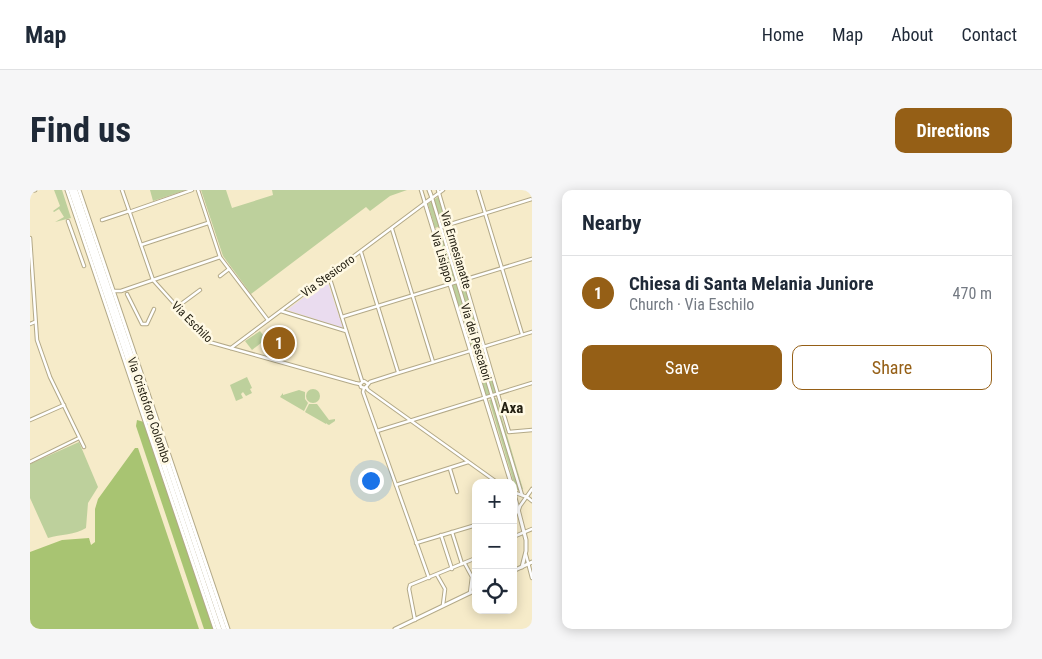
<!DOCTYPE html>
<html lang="en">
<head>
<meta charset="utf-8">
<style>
  :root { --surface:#fff; --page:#f6f6f7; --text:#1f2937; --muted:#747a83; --line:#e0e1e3; --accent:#955f16 }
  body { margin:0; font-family:"Roboto Condensed",sans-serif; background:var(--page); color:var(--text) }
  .controls { position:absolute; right:15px; bottom:15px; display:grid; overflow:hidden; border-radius:10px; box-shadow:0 2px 12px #0003 }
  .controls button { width:45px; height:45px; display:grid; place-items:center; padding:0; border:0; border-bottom:1px solid var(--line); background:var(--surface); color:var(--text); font:25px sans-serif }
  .you { position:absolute; left:340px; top:290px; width:18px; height:18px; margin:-12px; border:4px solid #fff; border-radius:50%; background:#1a73e8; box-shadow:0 0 0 8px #1a73e833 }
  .badge { display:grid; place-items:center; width:32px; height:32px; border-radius:50%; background:var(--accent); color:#fff; font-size:16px; font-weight:700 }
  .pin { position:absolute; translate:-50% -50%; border:2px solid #fff; box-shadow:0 1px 5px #0006 }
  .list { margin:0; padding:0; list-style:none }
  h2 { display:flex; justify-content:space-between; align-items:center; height:65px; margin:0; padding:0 20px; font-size:21px }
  h2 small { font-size:16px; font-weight:400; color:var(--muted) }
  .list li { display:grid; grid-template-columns:32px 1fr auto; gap:15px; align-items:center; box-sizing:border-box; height:75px; padding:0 20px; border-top:1px solid var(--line) }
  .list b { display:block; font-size:19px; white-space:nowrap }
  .list p { margin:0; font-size:16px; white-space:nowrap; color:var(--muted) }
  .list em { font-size:16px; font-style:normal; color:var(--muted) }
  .actions { display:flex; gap:10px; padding:15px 20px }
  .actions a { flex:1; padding:11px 0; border:1px solid var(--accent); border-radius:10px; text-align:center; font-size:18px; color:var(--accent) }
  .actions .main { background:var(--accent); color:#fff }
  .icon { flex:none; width:28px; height:28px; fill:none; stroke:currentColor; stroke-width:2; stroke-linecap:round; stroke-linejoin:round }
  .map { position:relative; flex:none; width:502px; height:439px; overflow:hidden; border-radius:10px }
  header { display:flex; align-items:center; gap:30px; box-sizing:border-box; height:70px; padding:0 25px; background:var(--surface); border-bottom:1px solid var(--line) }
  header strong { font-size:24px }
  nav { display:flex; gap:28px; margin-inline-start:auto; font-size:18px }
  .intro { display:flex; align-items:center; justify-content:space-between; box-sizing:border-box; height:120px; padding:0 30px }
  h1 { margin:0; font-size:35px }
  .button { padding:12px 22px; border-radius:10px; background:var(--accent); color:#fff; font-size:18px; font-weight:700 }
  main { display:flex; gap:30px; padding:0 30px }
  aside { flex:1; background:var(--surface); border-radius:10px; box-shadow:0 2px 12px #0003 }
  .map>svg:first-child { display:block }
  .education { fill:#eadcef }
  .green { fill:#bdd09c }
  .forest { fill:#a8c472 }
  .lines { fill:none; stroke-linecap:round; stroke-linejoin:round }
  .street-casing { stroke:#b3a988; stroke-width:4.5 }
  .secondary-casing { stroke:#b3a988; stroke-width:5 }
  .primary-casing { stroke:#b3a988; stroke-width:6 }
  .street { stroke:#fff; stroke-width:2.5 }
  .secondary { stroke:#fff; stroke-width:3 }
  .primary { stroke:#fff; stroke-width:4.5 }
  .labels { text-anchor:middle; stroke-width:5; stroke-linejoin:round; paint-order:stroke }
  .street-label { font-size:12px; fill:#242013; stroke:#fff9e4 }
  .quarter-label { font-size:15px; font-weight:bold; fill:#242013; stroke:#fff9e4 }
</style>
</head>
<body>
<header>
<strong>Map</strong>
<nav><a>Home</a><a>Map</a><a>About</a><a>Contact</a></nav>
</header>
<div class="intro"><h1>Find us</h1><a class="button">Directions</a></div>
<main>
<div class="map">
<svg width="502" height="439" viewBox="0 0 502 439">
  <rect width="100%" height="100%" fill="#f6ebc9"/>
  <polygon class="education" points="297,90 313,138 257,120"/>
  <g class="green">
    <polygon points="24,0 32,0 41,28 25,32 34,27 29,19 24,22 23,21 30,16"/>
    <polygon points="120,0 156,0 123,11"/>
    <polygon points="171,0 196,0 202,18 243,5 242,0 377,0 360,6 340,21 336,17 221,104 193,66"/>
    <polygon points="408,7 417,34 405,38 398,14"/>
    <polygon points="417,36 433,88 422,91 406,40"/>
    <polygon points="435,92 454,155 442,159 422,95"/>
    <polygon points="230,141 236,149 222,160 215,151"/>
    <polygon points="455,159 467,203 456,206 444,162"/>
    <polygon points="217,187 222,198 220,199 222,203 216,206 213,202 211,204 213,208 206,211 200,195"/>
    <circle cx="283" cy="206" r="7"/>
    <polygon points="269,200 275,202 275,209 278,213 274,221 250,207 253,203 253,205"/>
    <polygon points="466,208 493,299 486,300 459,210"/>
    <polygon points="279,214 287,214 299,230 305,229 305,231 299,235 297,234 297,233 296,234 275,222"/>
    <path d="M49 252 68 297 58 313 56 338C45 345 31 344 18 348L0 308V274Z"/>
  </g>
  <g class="forest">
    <polygon points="107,230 114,232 183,439 174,439 106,236"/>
    <polygon points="105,258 108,258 169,439 0,439 0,362 32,350 59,348 61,355 65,352 65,319 68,309"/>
  </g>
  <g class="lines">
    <g class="street-casing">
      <g id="street">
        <polyline points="92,0 123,90 179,152 325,193 330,194 334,191 337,193"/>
        <polyline points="168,0 190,67 238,130"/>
        <polyline points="408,0 479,242 502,240"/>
        <polyline points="413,0 402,8 492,305"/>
        <polyline points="448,0 492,144"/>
        <polyline points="99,22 162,0"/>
        <polyline points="72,30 99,21"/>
        <polyline points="38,31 54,76"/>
        <polyline points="411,37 502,9"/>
        <polyline points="362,39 403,172"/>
        <polyline points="0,48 7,150 20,187 54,257"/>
        <polyline points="111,55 178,33"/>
        <polyline points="331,62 368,182"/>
        <polyline points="190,86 199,79"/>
        <polyline points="299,86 332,191"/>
        <polyline points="84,101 91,101 190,67"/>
        <polyline points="97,104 112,134 117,134 124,119"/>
        <polyline points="147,117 170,100"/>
        <polyline points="251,121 316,141"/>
        <polyline points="312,127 502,69"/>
        <polyline points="0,134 5,132"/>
        <polyline points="201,158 395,13 391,0"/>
        <polyline points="330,194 331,197 335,198 340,192 368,183 502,142"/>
        <polyline points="336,197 338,200 468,293"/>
        <polyline points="334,198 333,202 399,388"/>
        <polyline points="0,230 34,215"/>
        <polyline points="347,241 502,193"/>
        <polyline points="0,272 49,248"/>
        <polyline points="420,279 427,302"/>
        <polyline points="366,295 438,272"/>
        <polyline points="483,302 497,307 502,311"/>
        <polyline points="483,323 488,322 490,316 502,299"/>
        <polyline points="422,342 432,374"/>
        <polyline points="411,345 422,379"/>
        <polyline points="483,347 502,339"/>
        <polyline points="386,353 446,335"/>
        <polyline points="496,365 502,388"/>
        <polyline points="435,374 442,387 440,403"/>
        <polyline points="407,385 415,399 413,415"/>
        <polyline points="385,430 379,399 380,395 446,368"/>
      </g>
    </g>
    <g class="secondary-casing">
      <g id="secondary">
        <polyline points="37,0 185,439"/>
        <polyline points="49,0 198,439"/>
        <polyline points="399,0 402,8 395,13 481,293"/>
        <polyline points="0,1 5,0"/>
        <polyline points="483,300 496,350 496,361 492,377"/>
        <polyline points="483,381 502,372"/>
        <polyline points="365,439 446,400"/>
      </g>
    </g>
    <g class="primary-casing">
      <g id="primary">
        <polyline points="41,0 189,439"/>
        <polyline points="45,0 194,439"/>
      </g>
    </g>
    <use href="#street" class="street"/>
    <use href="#secondary" class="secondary"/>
    <use href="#primary" class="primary"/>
  </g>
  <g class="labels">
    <g class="street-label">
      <text transform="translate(426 60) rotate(73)" y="4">Via Ermesianatte</text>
      <text transform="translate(412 67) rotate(73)" y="4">Via Lisippo</text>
      <text transform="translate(298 86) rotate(-36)" y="4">Via Stesicoro</text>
      <text transform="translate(162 132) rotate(45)" y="4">Via Eschilo</text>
      <text transform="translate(446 152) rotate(73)" y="4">Via dei Pescatori</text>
      <text transform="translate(119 220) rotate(71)" y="4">Via Cristoforo Colombo</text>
    </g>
    <g class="quarter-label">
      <text x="482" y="223">Axa</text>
    </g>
  </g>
</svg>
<div class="controls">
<button>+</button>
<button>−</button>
<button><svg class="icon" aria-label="locate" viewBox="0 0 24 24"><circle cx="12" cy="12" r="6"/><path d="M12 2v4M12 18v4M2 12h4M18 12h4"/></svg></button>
</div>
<div class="you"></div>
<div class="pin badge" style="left:249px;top:153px">1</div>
</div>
<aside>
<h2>Nearby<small></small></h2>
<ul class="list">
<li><span class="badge">1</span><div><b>Chiesa di Santa Melania Juniore</b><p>Church · Via Eschilo</p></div><em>470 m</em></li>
</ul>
<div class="actions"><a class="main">Save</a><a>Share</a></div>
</aside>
</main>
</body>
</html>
